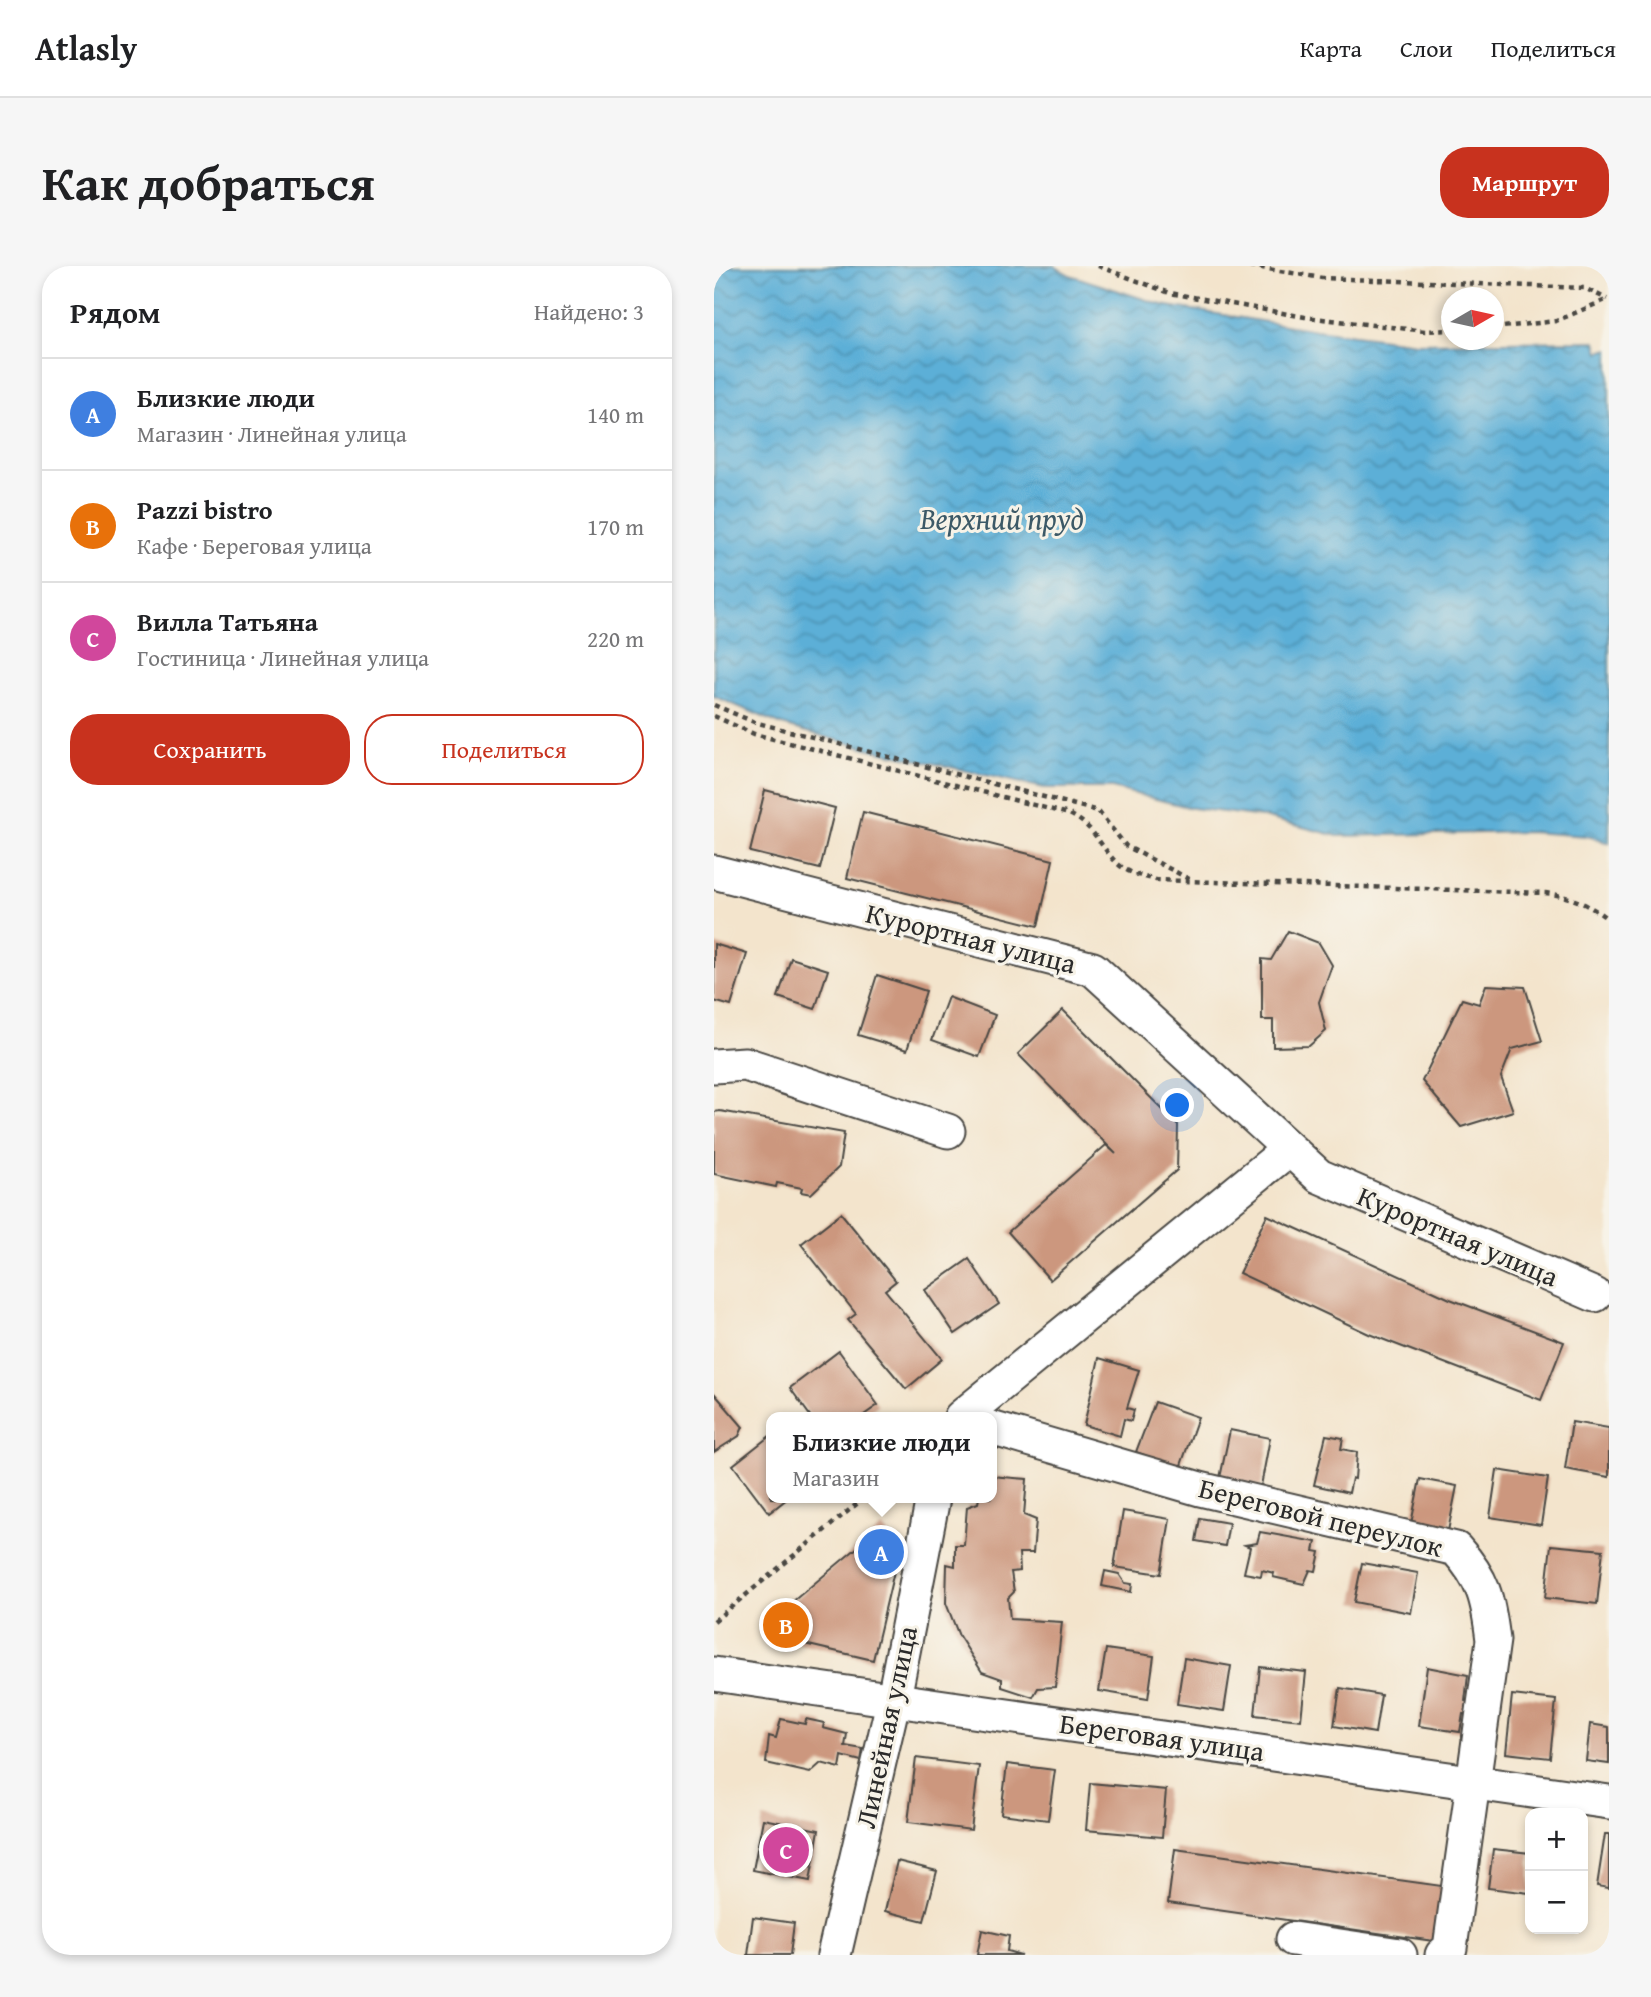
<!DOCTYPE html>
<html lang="ru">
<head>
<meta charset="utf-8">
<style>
  :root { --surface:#fff; --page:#f6f6f6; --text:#202124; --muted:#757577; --line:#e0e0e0; --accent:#c8321e }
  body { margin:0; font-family:"Gentium Book Plus",serif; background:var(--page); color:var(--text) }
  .controls { position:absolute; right:21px; bottom:21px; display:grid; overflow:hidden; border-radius:14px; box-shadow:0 4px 10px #0003 }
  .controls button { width:63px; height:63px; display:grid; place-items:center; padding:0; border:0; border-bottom:2px solid var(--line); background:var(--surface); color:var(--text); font:35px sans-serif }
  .compass { position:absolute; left:727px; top:21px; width:63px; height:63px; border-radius:50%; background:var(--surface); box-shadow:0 4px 10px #0003; rotate:81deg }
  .you { position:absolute; left:464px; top:840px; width:24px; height:24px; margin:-18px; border:5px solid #fff; border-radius:50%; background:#1a73e8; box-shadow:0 0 0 10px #1a73e833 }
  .badge { display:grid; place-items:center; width:46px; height:46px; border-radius:50%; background:var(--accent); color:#fff; font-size:23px; font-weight:700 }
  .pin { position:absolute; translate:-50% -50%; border:4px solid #fff; box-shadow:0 2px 7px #0006 }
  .popup { position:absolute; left:52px; top:1146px; width:231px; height:91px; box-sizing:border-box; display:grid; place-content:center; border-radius:14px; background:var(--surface); filter:drop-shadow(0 2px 5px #0005); font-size:23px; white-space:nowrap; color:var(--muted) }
  .popup b { font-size:26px; color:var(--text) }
  .popup::after { content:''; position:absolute; left:50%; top:100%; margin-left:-14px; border:14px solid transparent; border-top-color:var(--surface) }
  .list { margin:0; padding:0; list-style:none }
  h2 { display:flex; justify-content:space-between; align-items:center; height:91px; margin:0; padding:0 28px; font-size:30px }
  h2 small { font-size:23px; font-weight:400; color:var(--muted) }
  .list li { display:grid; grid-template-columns:46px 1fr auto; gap:21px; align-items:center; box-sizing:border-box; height:112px; padding:0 28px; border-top:2px solid var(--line) }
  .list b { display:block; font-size:26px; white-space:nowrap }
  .list p { margin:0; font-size:23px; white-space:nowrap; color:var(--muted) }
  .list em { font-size:23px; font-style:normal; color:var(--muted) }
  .actions { display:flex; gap:14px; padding:21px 28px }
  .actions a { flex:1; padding:16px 0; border:2px solid var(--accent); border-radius:28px; text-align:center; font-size:24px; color:var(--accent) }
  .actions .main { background:var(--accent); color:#fff }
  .map { position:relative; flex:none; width:895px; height:1689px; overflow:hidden; border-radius:28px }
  header { display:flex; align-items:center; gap:42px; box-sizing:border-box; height:98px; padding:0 35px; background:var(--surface); border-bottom:2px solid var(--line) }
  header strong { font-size:33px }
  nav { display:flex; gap:38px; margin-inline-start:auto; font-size:24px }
  .intro { display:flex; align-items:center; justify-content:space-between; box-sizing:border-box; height:168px; padding:0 42px }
  h1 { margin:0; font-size:49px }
  .button { padding:18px 32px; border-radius:28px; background:var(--accent); color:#fff; font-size:24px; font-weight:700 }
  main { display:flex; gap:42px; padding:0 42px }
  aside { flex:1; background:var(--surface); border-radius:28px; box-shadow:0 4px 10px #0003 }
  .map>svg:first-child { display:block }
  .water { fill:url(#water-waves); stroke:#436d81; stroke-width:2 }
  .building { fill:#cc977e }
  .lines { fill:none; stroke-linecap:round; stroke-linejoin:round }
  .minor-casing { stroke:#494743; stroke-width:37 }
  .path { stroke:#494743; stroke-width:4.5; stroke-dasharray:5 5; stroke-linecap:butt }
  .minor { stroke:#fff; stroke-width:33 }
  .labels { text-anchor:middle; stroke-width:6; stroke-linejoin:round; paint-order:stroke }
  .street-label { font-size:28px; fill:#2b2b2b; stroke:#f7f3e8 }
  .water-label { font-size:30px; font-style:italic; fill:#3c5967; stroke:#f7f3e8 }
</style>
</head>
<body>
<header>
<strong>Atlasly</strong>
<nav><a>Карта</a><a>Слои</a><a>Поделиться</a></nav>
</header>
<div class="intro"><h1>Как добраться</h1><a class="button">Маршрут</a></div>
<main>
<aside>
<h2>Рядом<small>Найдено: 3</small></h2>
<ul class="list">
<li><span class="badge" style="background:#3f7fe0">A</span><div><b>Близкие люди</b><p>Магазин · Линейная улица</p></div><em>140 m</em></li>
<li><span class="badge" style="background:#e8710a">B</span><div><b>Pazzi bistro</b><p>Кафе · Береговая улица</p></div><em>170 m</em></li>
<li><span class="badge" style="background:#d1479c">C</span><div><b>Вилла Татьяна</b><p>Гостиница · Линейная улица</p></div><em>220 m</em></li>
</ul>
<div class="actions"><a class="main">Сохранить</a><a>Поделиться</a></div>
</aside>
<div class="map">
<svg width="895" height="1689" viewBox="0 0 895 1689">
  <defs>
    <pattern id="water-waves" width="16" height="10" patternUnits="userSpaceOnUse" patternTransform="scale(1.75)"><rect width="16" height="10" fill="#5bafd7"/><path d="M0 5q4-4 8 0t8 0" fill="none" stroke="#4b8faf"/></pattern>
  </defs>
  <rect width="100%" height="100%" fill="#f7f3e8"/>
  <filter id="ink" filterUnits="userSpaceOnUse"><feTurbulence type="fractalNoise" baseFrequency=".0143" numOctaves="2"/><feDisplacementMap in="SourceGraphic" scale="14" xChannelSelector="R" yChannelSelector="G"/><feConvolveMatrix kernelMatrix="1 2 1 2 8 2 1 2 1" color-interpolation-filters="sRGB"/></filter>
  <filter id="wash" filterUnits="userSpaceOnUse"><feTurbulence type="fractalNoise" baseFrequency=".00686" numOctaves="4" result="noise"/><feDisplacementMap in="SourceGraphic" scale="28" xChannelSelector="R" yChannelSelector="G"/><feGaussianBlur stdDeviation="1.57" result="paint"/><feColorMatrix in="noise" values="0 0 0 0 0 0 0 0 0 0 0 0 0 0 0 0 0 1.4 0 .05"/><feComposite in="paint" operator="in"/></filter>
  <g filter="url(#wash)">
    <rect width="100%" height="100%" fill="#f3e4cc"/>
    <polygon class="water" points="0,0 340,0 356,9 448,39 602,64 702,77 882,75 885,86 895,83 895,577 874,570 815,566 624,570 549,551 478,542 398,522 330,522 160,484 68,459 0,430"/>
    <g id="blocks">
      <g class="building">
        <polygon points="51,524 121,542 106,603 36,586"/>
        <polygon points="149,546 339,594 324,660 133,612"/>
        <polygon points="574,665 605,677 618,699 605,736 612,765 595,780 559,781 559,754 548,754 548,693 557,694"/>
        <polygon points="0,678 33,688 17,740 0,735"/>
        <polygon points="77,692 114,704 101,743 64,731"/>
        <polygon points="163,709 212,725 193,784 144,769"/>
        <polygon points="772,719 811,721 828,775 798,783 787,811 799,845 747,861 708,815 748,733 765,738"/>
        <polygon points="234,731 281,749 265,791 218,774"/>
        <polygon points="349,744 464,859 463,904 336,1014 294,966 392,879 402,888 304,788"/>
        <polygon points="6,845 130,867 125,901 97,928 87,926 88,922 63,917 62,921 0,908 0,846"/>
        <polygon points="127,947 182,1015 171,1024 228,1093 192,1123 134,1054 142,1048 87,978"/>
        <polygon points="553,949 736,1033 850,1076 827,1134 655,1068 525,1007"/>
        <polygon points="255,993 285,1038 241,1068 211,1024"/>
        <polygon points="125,1085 164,1139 147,1151 97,1151 76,1122"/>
        <polygon points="385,1092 425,1104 413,1142 420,1144 417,1155 410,1153 406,1170 370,1159"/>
        <polygon points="0,1127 29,1161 25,1170 0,1186"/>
        <polygon points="441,1136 484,1151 466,1202 422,1186"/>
        <polygon points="858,1156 895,1162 895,1211 851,1203"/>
        <polygon points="516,1164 556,1172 547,1220 506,1212"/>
        <polygon points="57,1169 57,1232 74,1232 55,1247 19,1199"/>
        <polygon points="612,1169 629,1172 627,1183 643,1186 641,1213 638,1212 635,1227 600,1219"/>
        <polygon points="783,1204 834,1212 827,1259 776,1251"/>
        <polygon points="277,1210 313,1213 310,1249 322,1254 319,1287 305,1287 306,1305 297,1306 300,1326 294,1332 296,1353 348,1356 341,1421 324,1422 319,1431 288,1421 288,1413 268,1406 245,1370 232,1337 233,1298 241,1300 241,1279 250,1279 253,1241 264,1237 265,1232 277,1232"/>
        <polygon points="706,1213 743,1220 734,1265 697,1258"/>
        <polygon points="409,1245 456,1253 447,1308 400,1301"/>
        <polygon points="486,1252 515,1257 511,1280 482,1275"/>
        <polygon points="168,1261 186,1280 159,1394 69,1373 54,1356"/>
        <polygon points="546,1266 602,1276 600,1285 606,1286 602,1305 596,1304 590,1318 559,1311 560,1307 548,1304 547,1310 530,1307 536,1281 531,1279 543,1277"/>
        <polygon points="837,1279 889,1284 883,1338 831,1332"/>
        <polygon points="648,1297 704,1307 697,1347 640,1336"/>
        <polygon points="391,1305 405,1308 411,1317 418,1318 417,1326 388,1320"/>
        <polygon points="392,1383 440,1390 434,1433 385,1425"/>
        <polygon points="470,1392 517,1400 510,1445 463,1438"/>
        <polygon points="546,1401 592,1406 587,1454 541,1449"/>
        <polygon points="713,1401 754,1409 751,1435 755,1436 754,1449 749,1448 746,1466 705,1460"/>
        <polygon points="626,1422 667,1429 661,1467 620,1460"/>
        <polygon points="798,1429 842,1434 836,1492 792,1487"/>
        <polygon points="67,1453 91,1458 92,1453 110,1457 109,1462 133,1468 131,1480 149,1483 147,1495 128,1490 126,1502 107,1497 96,1507 52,1497 55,1470 62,1472"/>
        <polygon points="876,1458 895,1461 895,1498 872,1495"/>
        <polygon points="202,1492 265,1500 257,1564 194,1556"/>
        <polygon points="293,1498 341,1504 334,1554 287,1548"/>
        <polygon points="376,1517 452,1524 448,1571 372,1564"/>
        <polygon points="49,1553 105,1564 96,1615 39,1604"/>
        <polygon points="891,1568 895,1568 895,1622 883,1620"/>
        <polygon points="461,1583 735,1621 727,1676 454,1637"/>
        <polygon points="779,1583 816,1587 816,1627 774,1622"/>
        <polygon points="183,1595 223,1605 210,1655 171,1645"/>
        <polygon points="39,1651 80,1657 76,1689 34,1689"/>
        <polygon points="268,1664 295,1670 293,1685 307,1689 263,1689"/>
      </g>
    </g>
  </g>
  <g filter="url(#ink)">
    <use href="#blocks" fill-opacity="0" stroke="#494743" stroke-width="2"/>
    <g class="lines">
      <g class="minor-casing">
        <g id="minor">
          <polyline points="0,606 379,703 605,910 881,1029"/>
          <polyline points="0,800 31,798 234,865"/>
          <polyline points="247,1151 575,883"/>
          <path d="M277 1162 486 1223 742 1283C770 1314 774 1333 779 1374L736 1682 728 1689"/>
          <polyline points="0,1408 895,1536"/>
          <polyline points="579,1673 686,1689"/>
          <polyline points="120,1689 180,1432 219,1232"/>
        </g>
      </g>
      <g class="path">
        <polyline points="384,0 456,27 591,51 711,65 738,64"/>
        <polyline points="536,0 608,12 870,22 893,33"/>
        <polyline points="780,62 842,55 894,33"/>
        <polyline points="0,439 40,456 384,545 412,580 479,615"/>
        <path d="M0 450 40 468 355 548C379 559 384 577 401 595 412 607 427 610 442 614L831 627C856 630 875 638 895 654"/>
        <polyline points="0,1355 150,1232"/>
      </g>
      <use href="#minor" class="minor"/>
    </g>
  </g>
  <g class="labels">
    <g class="street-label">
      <text transform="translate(257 672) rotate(14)" y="10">Курортная улица</text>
      <text transform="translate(744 970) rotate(23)" y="10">Курортная улица</text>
      <text transform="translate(607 1251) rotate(14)" y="10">Береговой переулок</text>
      <text transform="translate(172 1461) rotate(-78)" y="10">Линейная улица</text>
      <text transform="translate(448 1471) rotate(8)" y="10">Береговая улица</text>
    </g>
    <g class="water-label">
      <text x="288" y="263">Верхний пруд</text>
    </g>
  </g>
</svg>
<div class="controls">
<button>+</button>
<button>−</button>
</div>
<svg class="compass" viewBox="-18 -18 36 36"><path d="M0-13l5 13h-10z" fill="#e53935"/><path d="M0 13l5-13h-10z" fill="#757577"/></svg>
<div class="you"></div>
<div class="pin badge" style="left:167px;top:1286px;background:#3f7fe0">A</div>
<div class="popup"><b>Близкие люди</b>Магазин</div>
<div class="pin badge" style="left:72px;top:1359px;background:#e8710a">B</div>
<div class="pin badge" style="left:72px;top:1584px;background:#d1479c">C</div>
</div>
</main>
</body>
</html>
